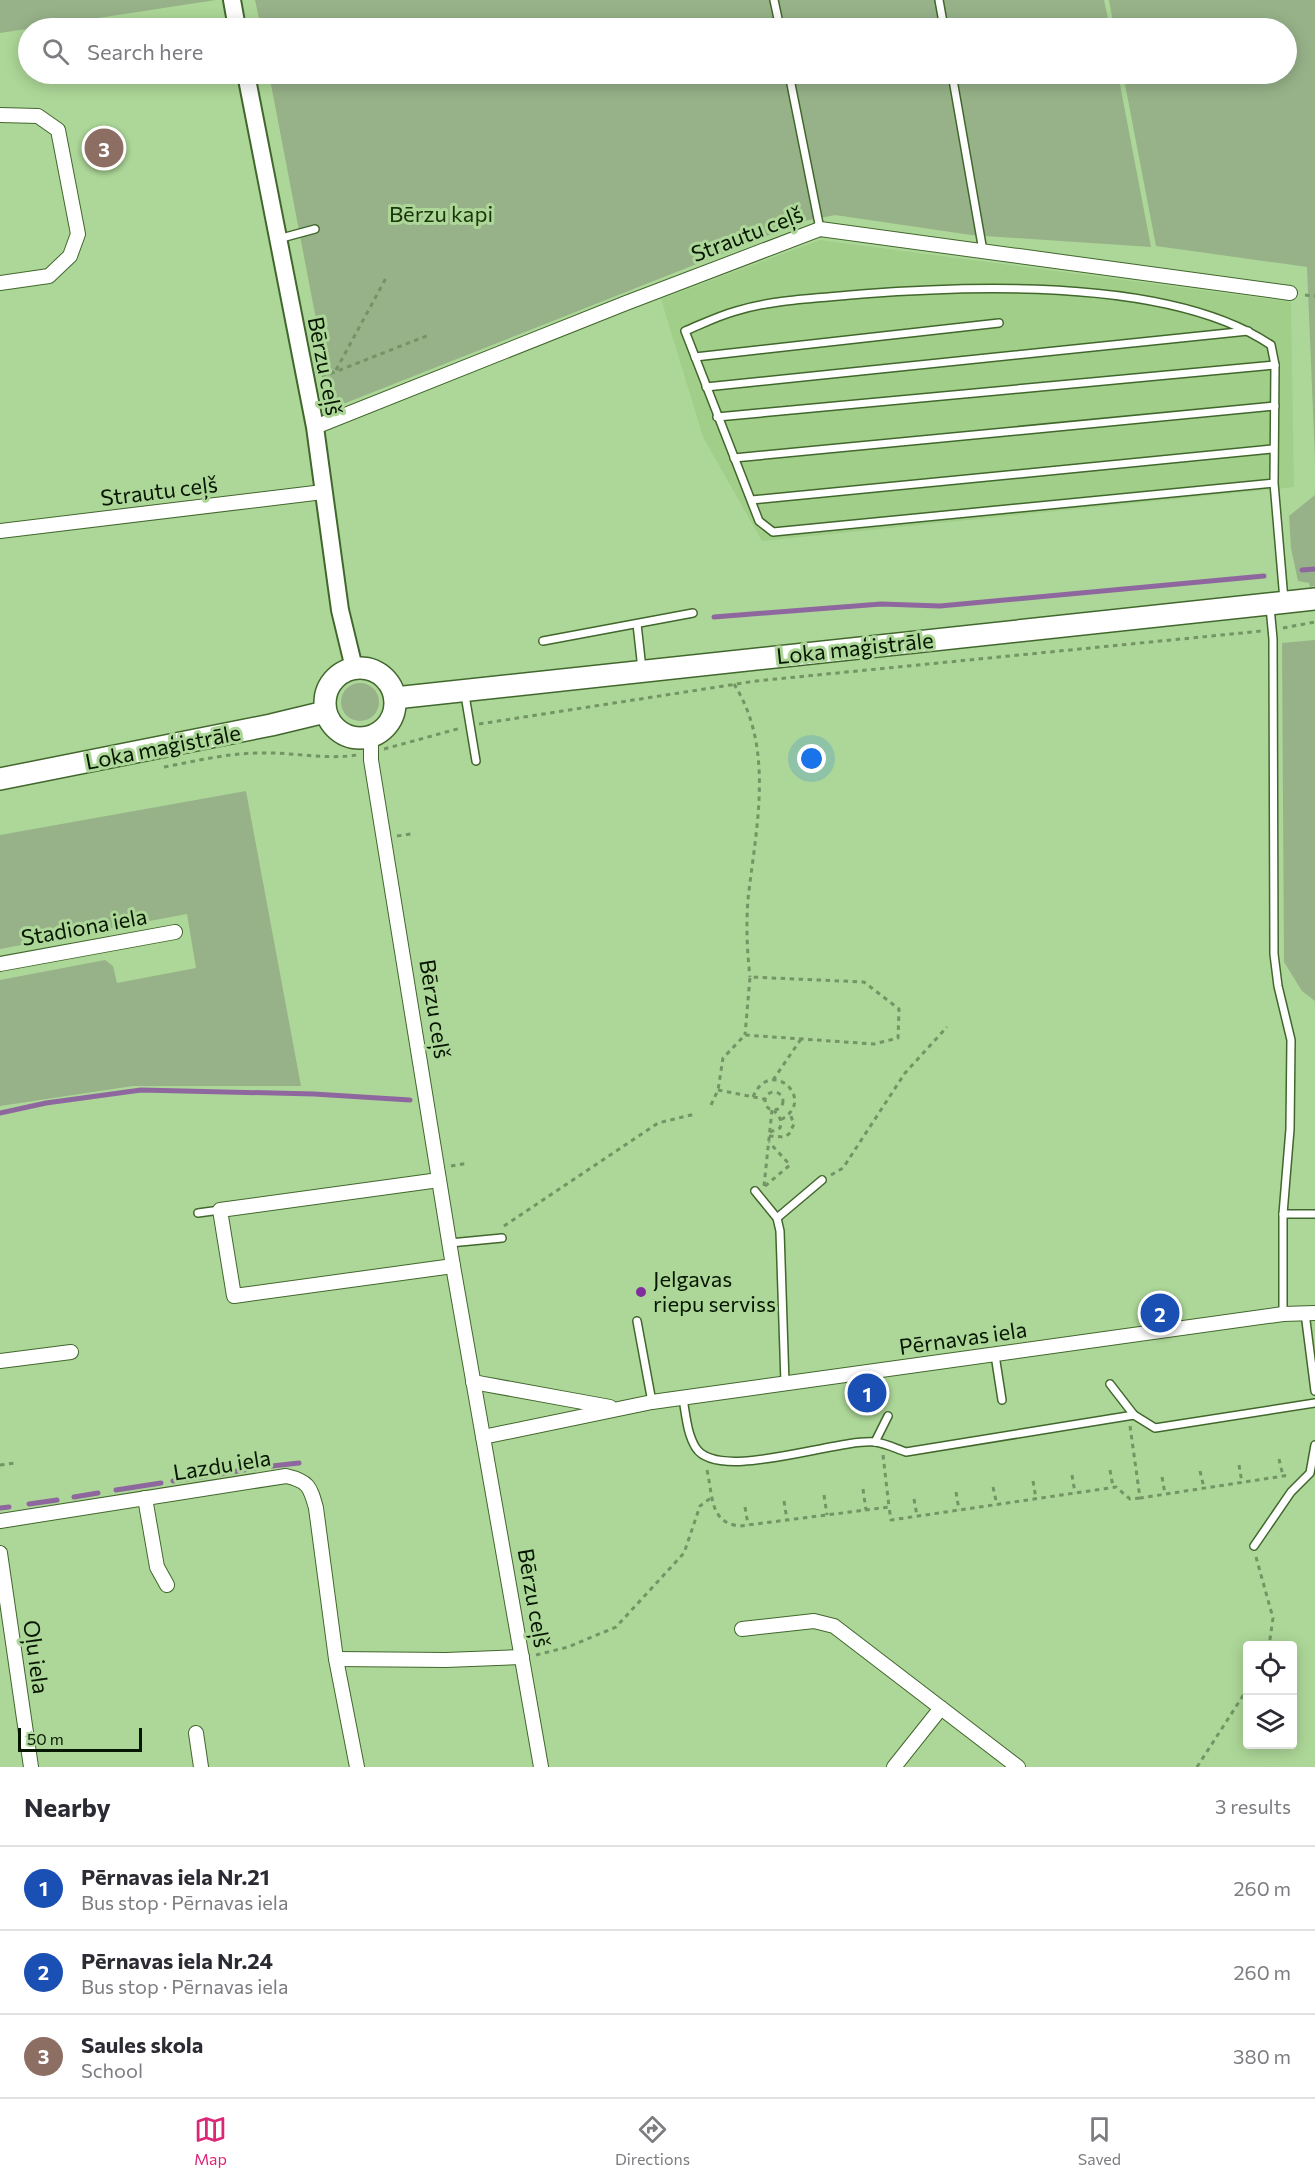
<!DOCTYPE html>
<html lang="en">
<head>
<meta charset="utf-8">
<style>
  :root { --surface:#fff; --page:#f7f7f7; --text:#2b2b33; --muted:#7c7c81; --line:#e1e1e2; --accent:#db2777 }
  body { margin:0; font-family:Commissioner,sans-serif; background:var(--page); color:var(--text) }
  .controls { position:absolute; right:18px; bottom:18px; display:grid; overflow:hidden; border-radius:6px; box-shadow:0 3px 15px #0003 }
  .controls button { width:54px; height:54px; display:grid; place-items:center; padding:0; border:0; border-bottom:2px solid var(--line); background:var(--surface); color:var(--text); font:30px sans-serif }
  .scale { position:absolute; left:18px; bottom:15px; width:124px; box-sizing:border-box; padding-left:6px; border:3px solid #071601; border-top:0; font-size:16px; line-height:21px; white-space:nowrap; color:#071601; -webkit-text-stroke:4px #add798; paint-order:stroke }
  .you { position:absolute; left:812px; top:759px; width:21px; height:21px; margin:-15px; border:4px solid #fff; border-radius:50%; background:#1a73e8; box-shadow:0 0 0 9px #1a73e833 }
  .badge { display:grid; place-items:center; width:39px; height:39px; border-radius:50%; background:var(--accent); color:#fff; font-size:20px; font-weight:700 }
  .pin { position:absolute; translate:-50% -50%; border:3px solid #fff; box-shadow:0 2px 6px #0006 }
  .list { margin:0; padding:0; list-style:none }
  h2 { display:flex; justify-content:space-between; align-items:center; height:78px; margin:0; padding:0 24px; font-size:26px }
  h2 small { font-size:20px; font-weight:400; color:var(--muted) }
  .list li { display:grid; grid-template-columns:39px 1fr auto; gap:18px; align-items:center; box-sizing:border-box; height:84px; padding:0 24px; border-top:2px solid var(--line) }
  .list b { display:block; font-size:22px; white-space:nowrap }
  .list p { margin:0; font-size:20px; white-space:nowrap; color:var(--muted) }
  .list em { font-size:20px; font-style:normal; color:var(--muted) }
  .icon { flex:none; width:33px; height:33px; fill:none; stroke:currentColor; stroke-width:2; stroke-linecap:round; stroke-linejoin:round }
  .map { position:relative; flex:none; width:1315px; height:1767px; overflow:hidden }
  .search { position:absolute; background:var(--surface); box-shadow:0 3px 15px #0003; left:18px; right:18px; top:18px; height:66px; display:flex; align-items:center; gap:15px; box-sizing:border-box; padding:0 21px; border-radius:33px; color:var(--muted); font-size:22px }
  .sheet { height:330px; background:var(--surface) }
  nav { display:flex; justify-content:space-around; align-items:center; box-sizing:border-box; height:84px; border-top:2px solid var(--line); background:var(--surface); font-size:16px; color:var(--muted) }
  nav a { display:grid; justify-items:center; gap:3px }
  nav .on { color:var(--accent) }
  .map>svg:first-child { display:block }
  .built { fill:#a1ce89 }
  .green { fill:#97b289 }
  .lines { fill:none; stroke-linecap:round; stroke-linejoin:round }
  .stream { stroke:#8f679f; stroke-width:5 }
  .service-casing { stroke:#42672d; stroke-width:10 }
  .minor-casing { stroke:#42672d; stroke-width:16 }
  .tertiary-casing { stroke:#42672d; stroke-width:20 }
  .primary-casing { stroke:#42672d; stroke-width:24 }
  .path { stroke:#739464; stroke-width:3; stroke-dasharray:4.5 4.5; stroke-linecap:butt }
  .service { stroke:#fff; stroke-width:7 }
  .minor { stroke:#fff; stroke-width:14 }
  .tertiary { stroke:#fff; stroke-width:16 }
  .primary { stroke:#fff; stroke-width:21 }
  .poi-dot { fill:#802e9e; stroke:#add798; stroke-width:2 }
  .labels { text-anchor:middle; stroke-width:6; stroke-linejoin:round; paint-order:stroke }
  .park-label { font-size:22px; fill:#1b350a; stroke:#add798 }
  .street-label { font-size:22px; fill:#071601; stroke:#add798 }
  .poi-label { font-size:22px; fill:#071601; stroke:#add798; text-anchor:start }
</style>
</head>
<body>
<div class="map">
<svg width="1315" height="1767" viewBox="0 0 1315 1767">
  <rect width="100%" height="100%" fill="#add798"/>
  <polygon class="built" points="820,240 1291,302 1294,487 762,541 703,437 661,299"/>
  <g class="green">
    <polygon points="0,0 216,0 0,33"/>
    <polygon points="255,0 1104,0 1110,28 261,28"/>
    <polygon points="1109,0 1315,0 1315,459 1307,267 1156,246 1123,74 1286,74 1286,28 1114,28"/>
    <polygon points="269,74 1118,74 1151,247 971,235 835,215 805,221 333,408"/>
    <polygon points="1315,495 1315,586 1310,587 1309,583 1298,581 1291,548 1289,516"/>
    <polygon points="1315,640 1315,1001 1302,991 1284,962 1282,643"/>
    <circle cx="360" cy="702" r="19"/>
    <polygon points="246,791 301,1086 133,1086 0,1106 0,980 105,960 113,966 117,983 196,968 187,914 0,949 0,835"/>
  </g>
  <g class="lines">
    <g class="stream">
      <polyline points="1302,570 1315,569"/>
      <polyline points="714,617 881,604 940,606 1264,576"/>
      <polyline points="0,1113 46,1103 141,1090 314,1094 410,1100"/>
      <polyline points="272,1466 299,1463"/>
      <polyline points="220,1474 255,1468"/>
      <polyline points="173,1481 207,1476"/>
      <polyline points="116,1490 161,1483"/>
      <polyline points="74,1497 98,1493"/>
      <polyline points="29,1504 57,1500"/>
      <polyline points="0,1508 9,1507"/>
    </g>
    <g class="service-casing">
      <g id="service">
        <polyline points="774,0 780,28"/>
        <polyline points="939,0 944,28"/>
        <polyline points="789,74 820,229"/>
        <polyline points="952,74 983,251"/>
        <polyline points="278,239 315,229"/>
        <polyline points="695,357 999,323"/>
        <polyline points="706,387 1248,331"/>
        <polyline points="717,417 1275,365"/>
        <polyline points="734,458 1275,406"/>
        <path d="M1274 483 773 532 759 521 685 331C702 324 718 316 736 311 775 299 821 298 862 294 978 285 1172 278 1271 345L1275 365 1274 483 1284 600"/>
        <polyline points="752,500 1273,449"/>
        <polyline points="1270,607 1273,639 1274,954 1278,986 1291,1040 1290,1129 1283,1214 1283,1314"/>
        <polyline points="637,624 642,669"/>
        <polyline points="543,641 693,613"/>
        <polyline points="465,695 476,761"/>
        <polyline points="755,1191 777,1218 780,1231 785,1383"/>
        <polyline points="198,1213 220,1210"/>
        <polyline points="1283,1214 1315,1214"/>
        <polyline points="777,1218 822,1180"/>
        <polyline points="450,1243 502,1238"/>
        <polyline points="1305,1313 1315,1391"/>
        <polyline points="637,1321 652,1402"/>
        <polyline points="995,1355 1002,1400"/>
        <polyline points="1110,1384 1134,1415"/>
        <path d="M683 1399C686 1415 687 1434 696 1448 719 1483 838 1438 875 1442 885 1443 897 1449 906 1452L1134 1415 1155 1428 1315 1403"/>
        <polyline points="875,1442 888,1416"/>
        <polyline points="1254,1546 1291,1492 1310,1473 1315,1445"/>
      </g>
    </g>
    <g class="minor-casing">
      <g id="minor">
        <polyline points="0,115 38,116 58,130 78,234 70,256 49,276 0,283"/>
        <polyline points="315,427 626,303 820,229 1290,293"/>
        <polyline points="0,531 323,492"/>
        <polyline points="371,737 371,760 453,1266 541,1767"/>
        <polyline points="0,964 175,932"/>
        <polyline points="439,1180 220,1210 234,1296 453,1266"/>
        <polyline points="0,1361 71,1352"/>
        <polyline points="473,1382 610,1407"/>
        <polyline points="483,1437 652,1402 1283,1314 1315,1313"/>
        <polyline points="145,1498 157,1567 167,1585"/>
        <path d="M0 1521 286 1476C308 1481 310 1486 316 1508L336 1659 357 1767"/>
        <polyline points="0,1553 31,1767"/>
        <polyline points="742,1629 814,1621 834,1626 1018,1767"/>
        <polyline points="336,1659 446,1660 522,1657"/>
        <polyline points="196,1733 201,1767"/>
        <polyline points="894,1767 941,1708"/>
      </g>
    </g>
    <g class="tertiary-casing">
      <g id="tertiary">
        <polyline points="232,0 237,28"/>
        <polyline points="246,74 315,427 340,610 354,668"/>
      </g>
    </g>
    <g class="primary-casing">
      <g id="primary">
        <circle cx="360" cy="703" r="35"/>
        <polyline points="395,698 1315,599"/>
        <polyline points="0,779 271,725 325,712"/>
      </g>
    </g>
    <g class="path">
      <polyline points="1305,295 1315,296"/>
      <polyline points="336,370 386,278"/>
      <polyline points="322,377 429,335"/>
      <polyline points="1283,628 1315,622"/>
      <path d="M734 684C775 749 756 827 748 899 746 925 747 951 750 977"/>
      <polyline points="479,724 756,681 1262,631"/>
      <polyline points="384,749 461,728"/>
      <path d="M164 767C196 761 228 753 260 753 293 752 324 760 357 755"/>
      <polyline points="397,836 411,834"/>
      <polyline points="420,975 436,973"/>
      <polyline points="773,1080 801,1039"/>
      <polyline points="718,1090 764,1099"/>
      <circle cx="774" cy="1101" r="9"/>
      <path d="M753 1097C770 1055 819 1101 780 1120"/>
      <polyline points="711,1105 718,1090 723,1058 745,1035 874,1044 898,1038 899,1009 864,982 750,977 745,1035"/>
      <path d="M770 1132 780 1128C782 1121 780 1116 774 1111"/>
      <polyline points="769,1136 784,1137 789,1134 794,1124 790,1114"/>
      <polyline points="451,1166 468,1163"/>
      <polyline points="831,1175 843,1168 905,1073 947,1027"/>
      <polyline points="764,1186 772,1110"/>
      <polyline points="765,1186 790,1165 769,1142"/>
      <polyline points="504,1226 658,1123 695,1114"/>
      <polyline points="1130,1426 1140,1498 1290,1475"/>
      <polyline points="883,1455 889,1507"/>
      <polyline points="1279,1459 1283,1476"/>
      <polyline points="0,1465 15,1463"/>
      <polyline points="1239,1465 1242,1483"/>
      <path d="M707 1470C713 1495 709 1523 740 1526L889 1507 891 1520 1116 1487 1130 1499 1140 1498"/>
      <polyline points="1110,1470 1113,1487"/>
      <polyline points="1200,1471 1204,1488"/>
      <polyline points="1072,1475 1075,1493"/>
      <polyline points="1162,1477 1165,1494"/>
      <polyline points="1033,1481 1036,1499"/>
      <polyline points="993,1487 997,1505"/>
      <polyline points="863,1489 866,1510"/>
      <polyline points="956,1492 959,1510"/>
      <polyline points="824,1495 827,1515"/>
      <polyline points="914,1499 917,1516"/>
      <polyline points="784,1501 787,1520"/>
      <polyline points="745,1507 748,1525"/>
      <polyline points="1256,1557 1273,1618 1269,1646"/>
      <polyline points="536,1655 568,1647 616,1627 684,1553 700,1506 712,1497"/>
      <polyline points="1197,1767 1248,1688"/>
    </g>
    <use href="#service" class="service"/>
    <use href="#minor" class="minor"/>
    <use href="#tertiary" class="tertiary"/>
    <use href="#primary" class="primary"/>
  </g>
  <circle class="poi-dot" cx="641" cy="1292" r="6"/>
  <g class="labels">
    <g class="park-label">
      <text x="441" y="222">Bērzu kapi</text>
    </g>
    <g class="street-label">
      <text transform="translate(747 234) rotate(-21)" y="8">Strautu ceļš</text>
      <text transform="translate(325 366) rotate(79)" y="8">Bērzu ceļš</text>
      <text transform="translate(159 491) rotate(-7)" y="8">Strautu ceļš</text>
      <text transform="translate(855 648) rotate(-6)" y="8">Loka maģistrāle</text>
      <text transform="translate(163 747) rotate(-11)" y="8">Loka maģistrāle</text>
      <text transform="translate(84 927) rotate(-10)" y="8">Stadiona iela</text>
      <text transform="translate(435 1009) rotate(81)" y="8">Bērzu ceļš</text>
      <text transform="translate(963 1338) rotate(-8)" y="8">Pērnavas iela</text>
      <text transform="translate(222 1465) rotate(-9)" y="8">Lazdu iela</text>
      <text transform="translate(534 1598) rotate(80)" y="8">Bērzu ceļš</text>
      <text transform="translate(36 1657) rotate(82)" y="8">Oļu iela</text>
    </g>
    <g class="poi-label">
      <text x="653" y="1287">Jelgavas<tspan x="653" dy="25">riepu serviss</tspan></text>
    </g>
  </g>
</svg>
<div class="controls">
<button><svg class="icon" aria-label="locate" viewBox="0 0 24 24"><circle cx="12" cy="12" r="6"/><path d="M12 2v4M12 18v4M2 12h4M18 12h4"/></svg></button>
<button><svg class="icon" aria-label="layers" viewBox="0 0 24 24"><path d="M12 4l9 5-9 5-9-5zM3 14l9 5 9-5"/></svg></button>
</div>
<div class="scale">50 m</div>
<div class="you"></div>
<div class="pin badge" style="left:867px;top:1393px;background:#1a4fb4">1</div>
<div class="pin badge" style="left:1160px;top:1313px;background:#1a4fb4">2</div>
<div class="pin badge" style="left:104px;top:148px;background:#8d6e63">3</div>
<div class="search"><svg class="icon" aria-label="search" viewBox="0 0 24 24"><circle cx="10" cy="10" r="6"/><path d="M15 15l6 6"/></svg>Search here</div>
</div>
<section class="sheet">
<h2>Nearby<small>3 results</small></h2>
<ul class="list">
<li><span class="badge" style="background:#1a4fb4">1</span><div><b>Pērnavas iela Nr.21</b><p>Bus stop · Pērnavas iela</p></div><em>260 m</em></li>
<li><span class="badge" style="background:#1a4fb4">2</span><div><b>Pērnavas iela Nr.24</b><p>Bus stop · Pērnavas iela</p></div><em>260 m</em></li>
<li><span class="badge" style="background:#8d6e63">3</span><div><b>Saules skola</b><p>School</p></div><em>380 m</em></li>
</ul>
</section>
<nav>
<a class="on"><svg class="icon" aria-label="map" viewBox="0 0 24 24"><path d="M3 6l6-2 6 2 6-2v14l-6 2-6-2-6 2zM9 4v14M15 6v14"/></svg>Map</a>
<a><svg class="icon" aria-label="directions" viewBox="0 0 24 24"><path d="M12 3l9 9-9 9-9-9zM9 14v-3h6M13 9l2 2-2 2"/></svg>Directions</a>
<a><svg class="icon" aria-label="saved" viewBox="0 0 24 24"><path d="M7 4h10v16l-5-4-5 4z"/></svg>Saved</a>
</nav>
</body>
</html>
